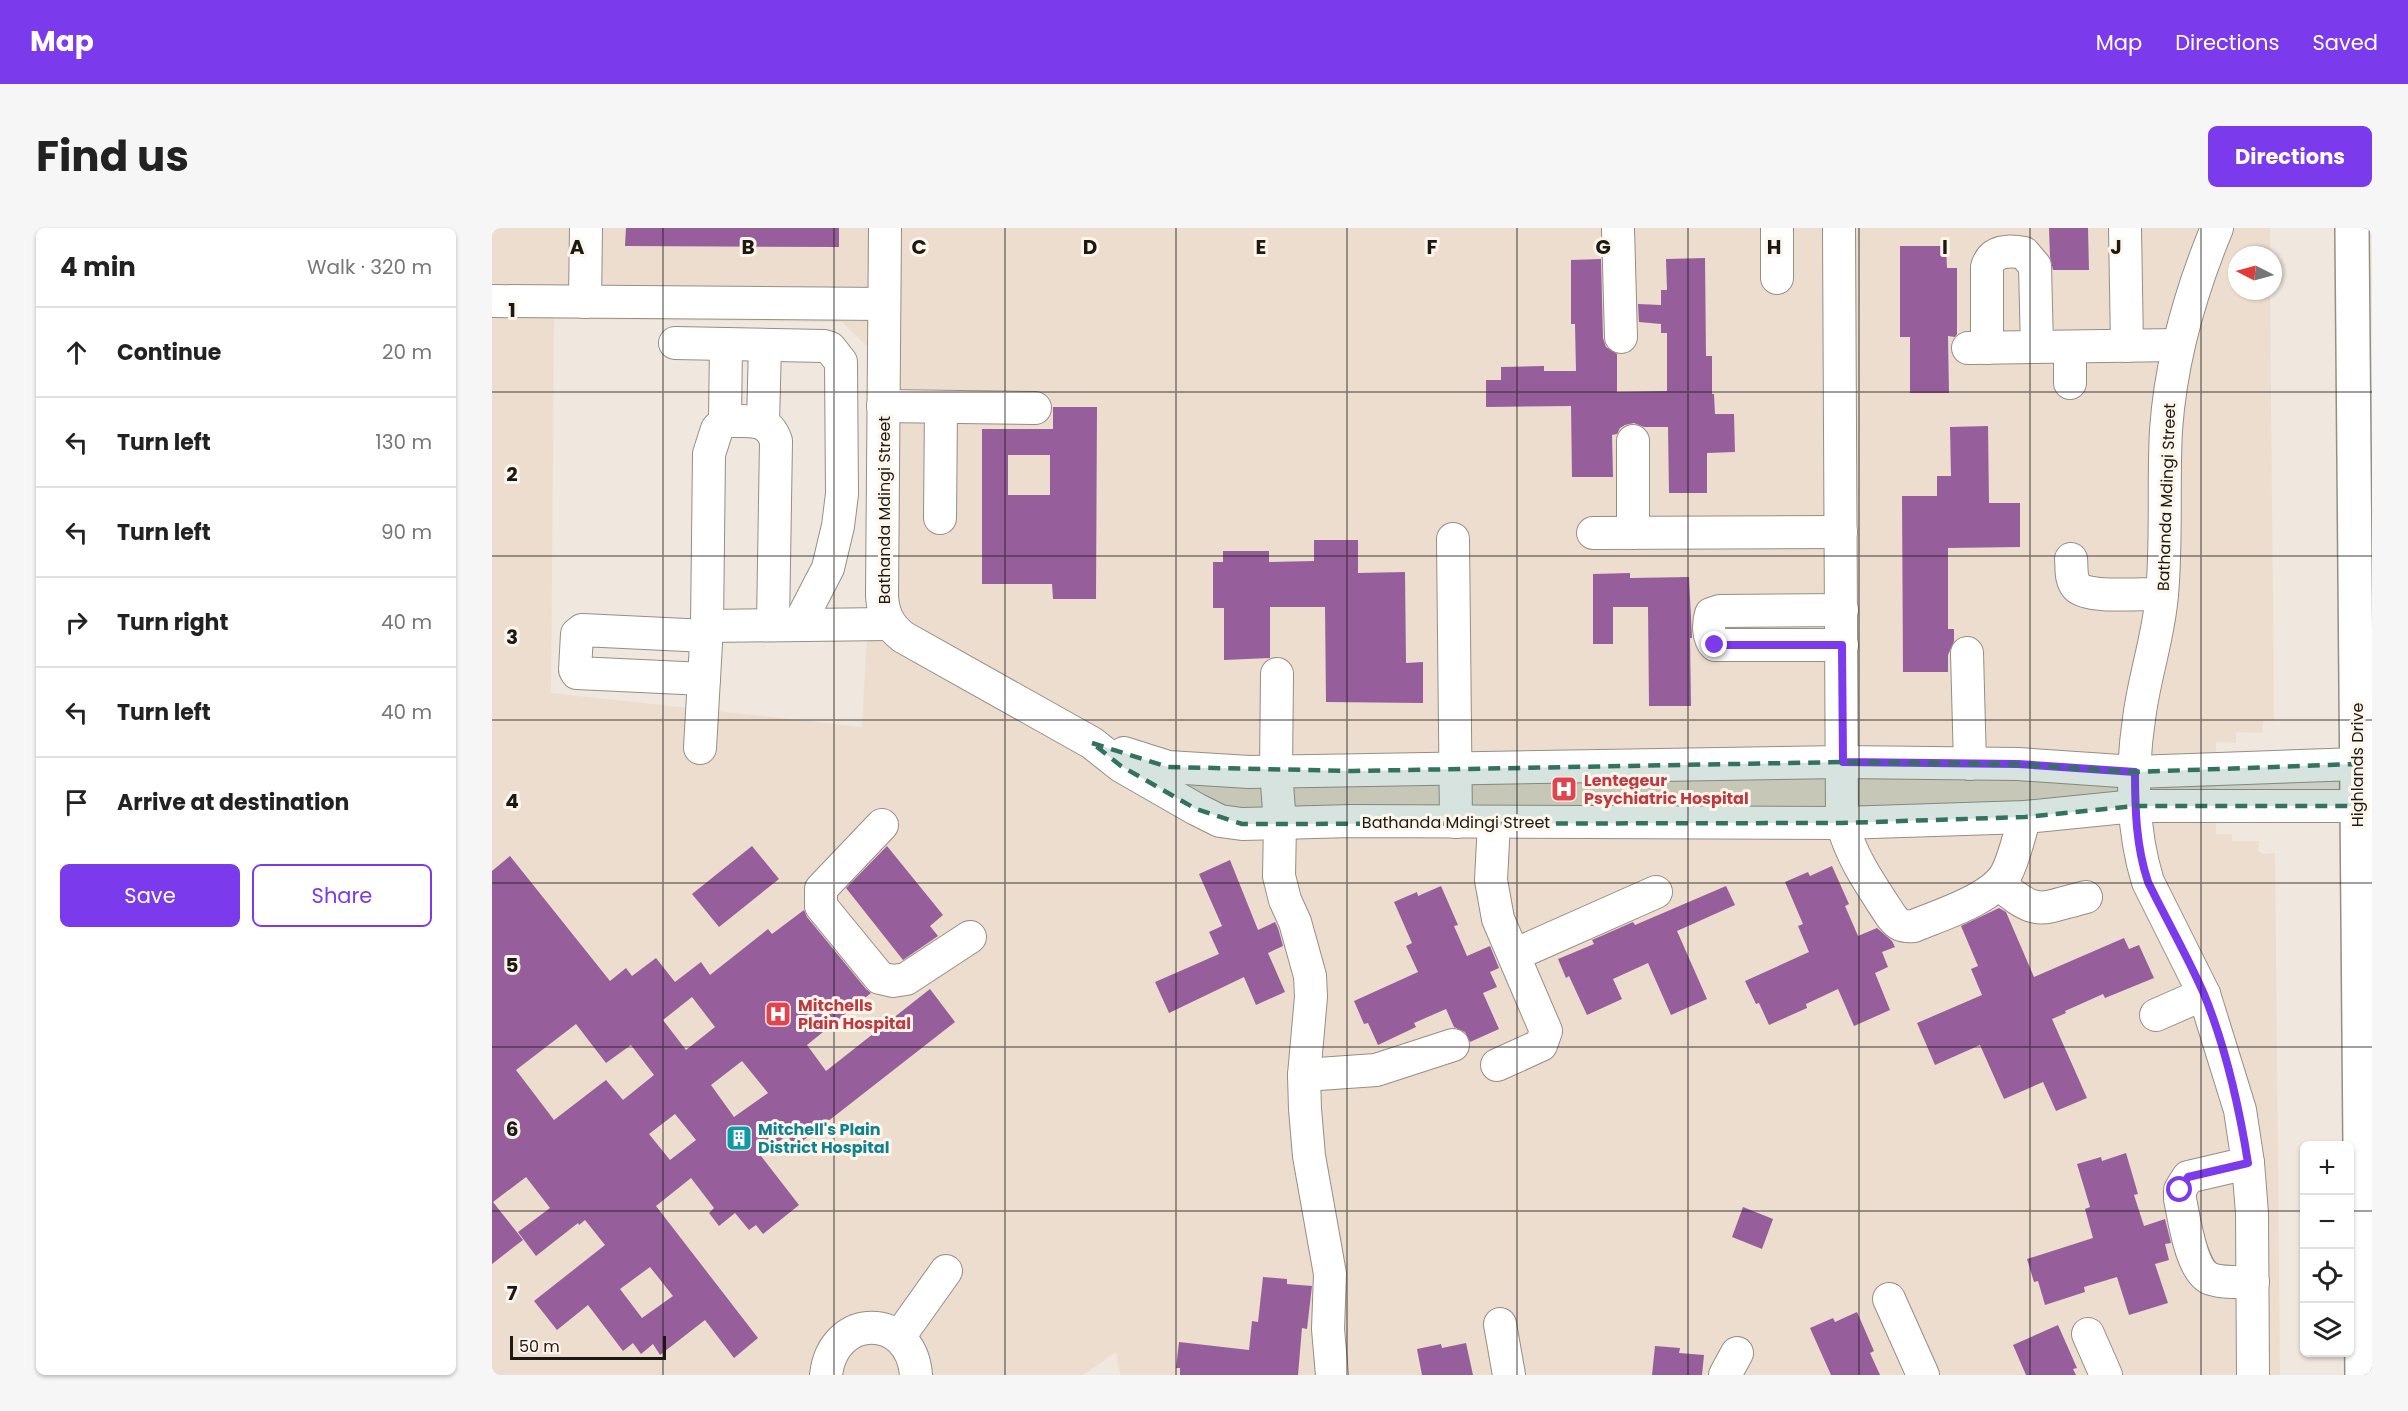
<!DOCTYPE html>
<html lang="en">
<head>
<meta charset="utf-8">
<style>
  :root { --surface:#fff; --page:#f6f6f6; --text:#222; --muted:#767676; --line:#e0e0e0; --accent:#7c3aed }
  body { margin:0; font-family:Poppins,sans-serif; background:var(--page); color:var(--text) }
  .controls { position:absolute; right:18px; bottom:18px; display:grid; overflow:hidden; border-radius:9px; box-shadow:0 2px 4px #0004 }
  .controls button { width:54px; height:54px; display:grid; place-items:center; padding:0; border:0; border-bottom:2px solid var(--line); background:var(--surface); color:var(--text); font:30px sans-serif }
  .compass { position:absolute; left:1736px; top:18px; width:54px; height:54px; border-radius:50%; background:var(--surface); box-shadow:0 2px 4px #0004; rotate:276deg }
  .scale { position:absolute; left:18px; bottom:15px; width:156px; box-sizing:border-box; padding-left:6px; border:3px solid #1c1915; border-top:0; font-size:16px; line-height:21px; white-space:nowrap; color:#1c1915; -webkit-text-stroke:4px #fef5eb; paint-order:stroke }
  .stop { position:absolute; width:18px; height:18px; margin:-14px; border:4px solid #7c3aed; border-radius:50%; background:#fff }
  .stop.end { background:#7c3aed; border-color:#fff; box-shadow:0 2px 6px #0008 }
  .list { margin:0; padding:0; list-style:none }
  h2 { display:flex; justify-content:space-between; align-items:center; height:78px; margin:0; padding:0 24px; font-size:26px }
  h2 small { font-size:20px; font-weight:400; color:var(--muted) }
  .list li { display:grid; grid-template-columns:39px 1fr auto; gap:18px; align-items:center; box-sizing:border-box; height:90px; padding:0 24px; border-top:2px solid var(--line) }
  .list b { display:block; font-size:22px; white-space:nowrap }
  .list em { font-size:20px; font-style:normal; color:var(--muted) }
  .actions { display:flex; gap:12px; padding:18px 24px }
  .actions a { flex:1; padding:14px 0; border:2px solid var(--accent); border-radius:9px; text-align:center; font-size:21px; color:var(--accent) }
  .actions .main { background:var(--accent); color:#fff }
  .icon { flex:none; width:33px; height:33px; fill:none; stroke:currentColor; stroke-width:2; stroke-linecap:round; stroke-linejoin:round }
  .map { position:relative; flex:none; width:1880px; height:1147px; overflow:hidden; border-radius:9px }
  header { display:flex; align-items:center; gap:36px; box-sizing:border-box; height:84px; padding:0 30px; background:var(--accent); color:#fff }
  header strong { font-size:28px }
  nav { display:flex; gap:33px; margin-inline-start:auto; font-size:21px }
  .intro { display:flex; align-items:center; justify-content:space-between; box-sizing:border-box; height:144px; padding:0 36px }
  h1 { margin:0; font-size:42px }
  .button { padding:15px 27px; border-radius:9px; background:var(--accent); color:#fff; font-size:21px; font-weight:700 }
  main { display:flex; gap:36px; padding:0 36px }
  aside { flex:1; background:var(--surface); border-radius:9px; box-shadow:0 2px 4px #0004 }
  .map>svg:first-child { display:block }
  .built { fill:#ecddce; fill-rule:evenodd }
  .building { fill:#965f9c; fill-rule:evenodd }
  .lines { fill:none; stroke-linecap:round; stroke-linejoin:round }
  .minor-casing { stroke:#968e85; stroke-width:34 }
  .major-casing { stroke:#968e85; stroke-width:36 }
  .minor { stroke:#fff; stroke-width:32 }
  .major { stroke:#fff; stroke-width:33 }
  .route { stroke:#7c3aed; stroke-width:8 }
  .marked { fill:#347260; fill-opacity:0.2; stroke:#347260; stroke-width:4.5; stroke-dasharray:12 8; stroke-linejoin:round }
  .grid { fill:none; stroke:#1c1915; stroke-width:1.5; stroke-opacity:0.55 }
  .labels { text-anchor:middle; stroke-width:6; stroke-linejoin:round; paint-order:stroke }
  .street-label { font-size:16px; fill:#1c1915; stroke:#fef5eb }
  .health-label { font-size:16px; font-weight:bold; fill:#be3a42; stroke:#fef5eb; text-anchor:start }
  .culture-label { font-size:16px; font-weight:bold; fill:#0d838f; stroke:#fef5eb; text-anchor:start }
  .grid-label { font-size:20px; text-anchor:middle; font-weight:bold; fill:#1c1915; stroke:#fef5eb; stroke-width:6; stroke-linejoin:round; paint-order:stroke }
</style>
</head>
<body>
<header>
<strong>Map</strong>
<nav><a>Map</a><a>Directions</a><a>Saved</a></nav>
</header>
<div class="intro"><h1>Find us</h1><a class="button">Directions</a></div>
<main>
<aside>
<h2>4 min<small>Walk · 320 m</small></h2>
<ul class="list">
<li><svg class="icon" aria-label="ahead" viewBox="0 0 24 24"><path d="M12 20V5M6 11l6-6 6 6"/></svg><div><b>Continue</b></div><em>20 m</em></li>
<li><svg class="icon" aria-label="left" viewBox="0 0 24 24"><path d="M17 20v-9H6M10 6l-5 5 5 5"/></svg><div><b>Turn left</b></div><em>130 m</em></li>
<li><svg class="icon" aria-label="left" viewBox="0 0 24 24"><path d="M17 20v-9H6M10 6l-5 5 5 5"/></svg><div><b>Turn left</b></div><em>90 m</em></li>
<li><svg class="icon" aria-label="right" viewBox="0 0 24 24"><path d="M7 20v-9h11M14 6l5 5-5 5"/></svg><div><b>Turn right</b></div><em>40 m</em></li>
<li><svg class="icon" aria-label="left" viewBox="0 0 24 24"><path d="M17 20v-9H6M10 6l-5 5 5 5"/></svg><div><b>Turn left</b></div><em>40 m</em></li>
<li><svg class="icon" aria-label="arrive" viewBox="0 0 24 24"><path d="M6 21V4h12l-3 4 3 4H6"/></svg><div><b>Arrive at destination</b></div></li>
</ul>
<div class="actions"><a class="main">Save</a><a>Share</a></div>
</aside>
<div class="map">
<svg width="1880" height="1147" viewBox="0 0 1880 1147">
  <rect width="100%" height="100%" fill="#f0e7de"/>
  <path class="built" d="M0 0H1778V27H1745V63H1778L1782 493 1771 492 1770 505 1744 504V515L1724 514V606H1740V613H1767L1766 623 1771 626 1783 625 1788 1147H628L624 1124 591 1147H0ZM62 91 350 94 376 119 375 407 370 499 59 465Z"/>
  <g class="building">
    <polygon points="134,0 347,0 347,19 133,18"/>
    <polygon points="1557,0 1596,0 1597,42 1561,42 1558,29"/>
    <polygon points="1408,18 1454,18 1455,40 1465,40 1465,106 1463,109 1456,108 1457,165 1418,165 1418,109 1408,109"/>
    <polygon points="1213,30 1214,128 1220,128 1220,166 1222,166 1223,186 1242,186 1243,224 1215,225 1215,265 1177,265 1176,199 1152,199 1142,195 1133,197 1128,200 1125,206 1120,207 1121,249 1080,249 1079,178 994,179 994,152 1009,152 1009,139 1052,138 1052,143 1084,143 1083,96 1079,96 1079,32 1109,31 1111,110 1114,119 1125,126 1125,164 1175,163 1175,105 1169,105 1169,96 1147,94 1146,76 1169,77 1169,62 1175,62 1174,31"/>
    <path d="M561 179H605L604 371H561L560 356H490V201H561ZM516 227H558V267H516Z"/>
    <polygon points="1496,198 1497,275 1528,275 1528,319 1456,320 1456,401 1462,401 1462,413 1456,427 1456,444 1411,444 1410,268 1445,268 1445,248 1459,248 1458,199"/>
    <polygon points="822,312 866,312 866,345 913,344 914,435 931,434 931,475 834,474 833,379 778,379 778,430 732,432 732,380 721,380 721,334 731,334 731,323 777,323 777,334 822,333"/>
    <polygon points="1138,345 1138,350 1197,349 1200,410 1198,410 1199,478 1157,478 1156,379 1121,379 1121,416 1101,416 1101,346"/>
    <polygon points="260,618 287,651 227,699 200,666"/>
    <polygon points="395,618 451,687 438,698 446,708 411,732 354,660"/>
    <path d="M18 628 118 753 134 740 140 748 164 730 183 754 209 734 218 747 276 701 280 706 312 682 315 689 374 761 379 765 315 817 334 843 438 761 463 794 303 919 295 907 269 928 307 977 271 1006 264 997 257 1002 243 985 227 998 217 985 222 980 199 950 164 978 266 1110 242 1130 213 1092 168 1127 161 1116 149 1126 141 1115 131 1123 96 1077 65 1102 42 1073 113 1017 93 992 87 997 86 995 44 1028 26 1004 58 980 34 949 1 974 31 1012 0 1036V643ZM200 769 223 799 194 822 171 792ZM84 796 114 835 139 817 162 847 131 872 114 852 62 892 24 842ZM250 833 276 865 242 889 219 857ZM183 886 204 912 178 932 157 906ZM158 1039 181 1068 150 1090 128 1061Z"/>
    <polygon points="738,632 766,702 783,694 786,700 791,718 776,725 793,764 764,777 752,749 677,785 663,754 727,726 717,704 730,698 707,646"/>
    <polygon points="1340,638 1357,676 1353,678 1366,708 1385,700 1400,713 1403,719 1390,724 1396,739 1383,745 1398,782 1362,798 1346,761 1314,776 1315,780 1277,797 1267,775 1264,776 1253,753 1317,724 1306,698 1311,696 1293,654 1316,644 1318,648"/>
    <polygon points="949,658 966,697 962,698 975,728 998,718 1007,740 998,744 1005,759 991,765 1007,801 978,814 973,804 962,799 954,781 922,795 924,799 886,817 876,795 872,796 862,773 926,744 914,718 920,715 902,674 925,664 926,668"/>
    <polygon points="1234,658 1243,677 1185,703 1215,771 1179,787 1156,735 1121,751 1130,771 1095,787 1077,748 1074,750 1066,731 1102,716 1100,712 1141,694 1143,697"/>
    <polygon points="1507,680 1514,684 1542,749 1632,710 1637,721 1647,717 1662,750 1613,770 1611,766 1573,783 1574,785 1560,791 1595,870 1564,883 1551,854 1512,871 1488,817 1443,837 1425,795 1490,767 1479,741 1486,738 1469,698"/>
    <polygon points="1634,925 1646,966 1642,967 1652,998 1673,991 1679,1015 1673,1016 1677,1032 1663,1036 1676,1075 1637,1087 1625,1049 1592,1059 1593,1064 1553,1077 1546,1053 1542,1054 1535,1031 1601,1010 1593,981 1598,979 1585,936 1609,929 1610,933"/>
    <polygon points="1251,979 1281,991 1270,1021 1240,1009"/>
    <polygon points="771,1049 795,1051 795,1056 820,1058 815,1101 810,1100 806,1147 688,1147 688,1140 684,1140 687,1114 757,1122 760,1093 766,1094"/>
    <polygon points="1365,1084 1382,1123 1378,1125 1388,1147 1339,1147 1318,1100 1341,1090 1343,1094"/>
    <polygon points="1566,1097 1585,1140 1581,1141 1584,1147 1534,1147 1521,1117"/>
    <polygon points="974,1115 981,1147 930,1147 925,1121 949,1116 950,1120"/>
    <polygon points="1163,1118 1188,1120 1187,1125 1212,1127 1210,1147 1160,1147"/>
  </g>
  <g class="lines">
    <g class="minor-casing">
      <g id="minor">
        <path d="M393 0 390 368C391 386 397 398 411 409L600 515 629 538 704 581 728 593 750 596 859 593 1350 595 1533 589 1643 578H1865"/>
        <polyline points="1126,0 1129,109"/>
        <path d="M1347 0 1350 595C1360 631 1379 657 1399 688 1406 697 1410 699 1422 698 1448 687 1500 671 1514 646 1523 629 1527 607 1533 589"/>
        <polyline points="1633,0 1635,118"/>
        <path d="M1725 0C1698 65 1679 131 1674 202 1671 257 1675 312 1670 366 1667 408 1652 449 1647 491 1639 544 1640 603 1656 654L1712 766 1748 882 1756 935 1760 985 1761 1147"/>
        <polyline points="1285,50 1285,0"/>
        <polyline points="0,73 392,76"/>
        <polyline points="93,74 94,0"/>
        <polyline points="183,115 332,118 338,120 349,134 350,266 346,298 336,340 307,396"/>
        <polyline points="1578,119 1578,155"/>
        <polyline points="1476,120 1686,117"/>
        <path d="M1495 120V39C1500 22 1517 22 1532 25L1543 38 1545 119"/>
        <polyline points="391,178 543,180"/>
        <path d="M233 193C256 194 276 188 284 213L281 397"/>
        <polyline points="271,195 273,117"/>
        <polyline points="1141,213 1141,305"/>
        <polyline points="448,290 449,179"/>
        <polyline points="1101,305 1349,304"/>
        <polyline points="961,311 964,594"/>
        <path d="M1579 331C1580 340 1578 351 1585 359 1596 371 1653 365 1670 366"/>
        <path d="M1350 382 1228 383 1219 386C1216 395 1216 410 1223 417H1350"/>
        <polyline points="215,398 397,396"/>
        <polyline points="1475,425 1478,536"/>
        <polyline points="785,446 784,543 788,595 787,648 793,672 803,694 818,748 819,769 812,847 813,881 817,928 838,1046 836,1101 840,1147"/>
        <polyline points="212,451 85,445 83,442 85,406 90,402 215,408"/>
        <polyline points="208,520 215,398 217,226 225,201 233,193 234,116"/>
        <polyline points="632,525 676,539 757,544 1351,534 1526,536 1643,544 1864,536"/>
        <polyline points="1002,595 999,652 1006,691 1054,803 1049,817 1005,837"/>
        <polyline points="390,597 329,661 329,678 388,750 401,753 414,751 478,709"/>
        <path d="M1507 656C1546 689 1547 681 1594 669"/>
        <polyline points="1022,727 1164,664"/>
        <polyline points="1664,787 1712,766"/>
        <polyline points="812,847 884,842 961,817"/>
        <path d="M1756 935 1696 949 1688 962V971C1692 990 1699 1044 1719 1051 1731 1055 1747 1054 1761 1054"/>
        <polyline points="1397,1071 1431,1147"/>
        <polyline points="1008,1096 1017,1147"/>
        <polyline points="1596,1106 1614,1147"/>
        <polyline points="407,1109 454,1043"/>
        <path d="M334 1147C341 1084 419 1084 424 1147"/>
        <polyline points="1233,1147 1245,1125"/>
      </g>
    </g>
    <g class="major-casing">
      <polyline id="major" points="1860,0 1870,1147"/>
    </g>
    <use href="#minor" class="minor"/>
    <use href="#major" class="major"/>
  </g>
  <g class="lines">
    <path class="route" d="M1223 417H1350L1351 534 1526 536 1643 544C1643 581 1644 618 1656 654 1674 691 1695 727 1712 766 1734 820 1747 878 1756 935L1696 949 1688 962"/>
  </g>
  <path class="marked" d="M600 515 676 539 861 543 1351 534 1526 536 1643 544 1864 536 1865 578H1643L1533 589 1350 595 750 596 704 581 629 538Z"/>
  <path class="grid" d="M171 0V1147M342 0V1147M513 0V1147M684 0V1147M855 0V1147M1025 0V1147M1196 0V1147M1367 0V1147M1538 0V1147M1709 0V1147M0 164H1880M0 328H1880M0 492H1880M0 655H1880M0 819H1880M0 983H1812M1858 983H1880"/>
  <defs>
    <g id="hospital-square" transform="scale(1.35)"><rect x="-9" y="-9" width="18" height="18" rx="4" fill="#e0444e" stroke="#fef5eb"/><path d="M-5-5h3v3.5h4V-5h3V5h-3V1.5h-4V5h-3Z" fill="#fff"/></g>
    <g id="building-square" transform="scale(1.35)"><rect x="-9" y="-9" width="18" height="18" rx="4" fill="#0f9aa8" stroke="#fef5eb"/><path d="M-4-6H4V6H1V3H-1V6H-4ZM-2.5-4.3h1.7v1.8h-1.7ZM.8-4.3h1.7v1.8H.8ZM-2.5-1h1.7V.8h-1.7ZM.8-1h1.7V.8H.8Z" fill="#fff"/></g>
  </defs>
  <g fill-rule="evenodd">
    <use href="#hospital-square" x="1072" y="561"/>
    <use href="#hospital-square" x="286" y="786"/>
    <use href="#building-square" x="247" y="910"/>
  </g>
  <g class="labels">
    <g class="street-label">
      <text transform="translate(1674 269) rotate(-88)" y="6">Bathanda Mdingi Street</text>
      <text transform="translate(392 282) rotate(-90)" y="6">Bathanda Mdingi Street</text>
      <text transform="translate(1865 537) rotate(-90)" y="6">Highlands Drive</text>
      <text x="964" y="600">Bathanda Mdingi Street</text>
    </g>
    <g class="health-label">
      <text x="1092" y="558">Lentegeur<tspan x="1092" dy="18">Psychiatric Hospital</tspan></text>
      <text x="306" y="783">Mitchells<tspan x="306" dy="18">Plain Hospital</tspan></text>
    </g>
    <g class="culture-label">
      <text x="266" y="907">Mitchell's Plain<tspan x="266" dy="18">District Hospital</tspan></text>
    </g>
  </g>
  <g class="grid-label">
    <text x="85" y="26">A</text>
    <text x="256" y="26">B</text>
    <text x="427" y="26">C</text>
    <text x="598" y="26">D</text>
    <text x="769" y="26">E</text>
    <text x="940" y="26">F</text>
    <text x="1111" y="26">G</text>
    <text x="1282" y="26">H</text>
    <text x="1453" y="26">I</text>
    <text x="1624" y="26">J</text>
    <text x="20" y="89">1</text>
    <text x="20" y="253">2</text>
    <text x="20" y="416">3</text>
    <text x="20" y="580">4</text>
    <text x="20" y="744">5</text>
    <text x="20" y="908">6</text>
    <text x="20" y="1072">7</text>
  </g>
</svg>
<div class="controls">
<button>+</button>
<button>−</button>
<button><svg class="icon" aria-label="locate" viewBox="0 0 24 24"><circle cx="12" cy="12" r="6"/><path d="M12 2v4M12 18v4M2 12h4M18 12h4"/></svg></button>
<button><svg class="icon" aria-label="layers" viewBox="0 0 24 24"><path d="M12 4l9 5-9 5-9-5zM3 14l9 5 9-5"/></svg></button>
</div>
<svg class="compass" viewBox="-18 -18 36 36"><path d="M0-13l5 13h-10z" fill="#e53935"/><path d="M0 13l5-13h-10z" fill="#767676"/></svg>
<div class="scale">50 m</div>
<div class="stop" style="left:1688px;top:962px"></div>
<div class="stop end" style="left:1223px;top:417px"></div>
</div>
</main>
</body>
</html>
